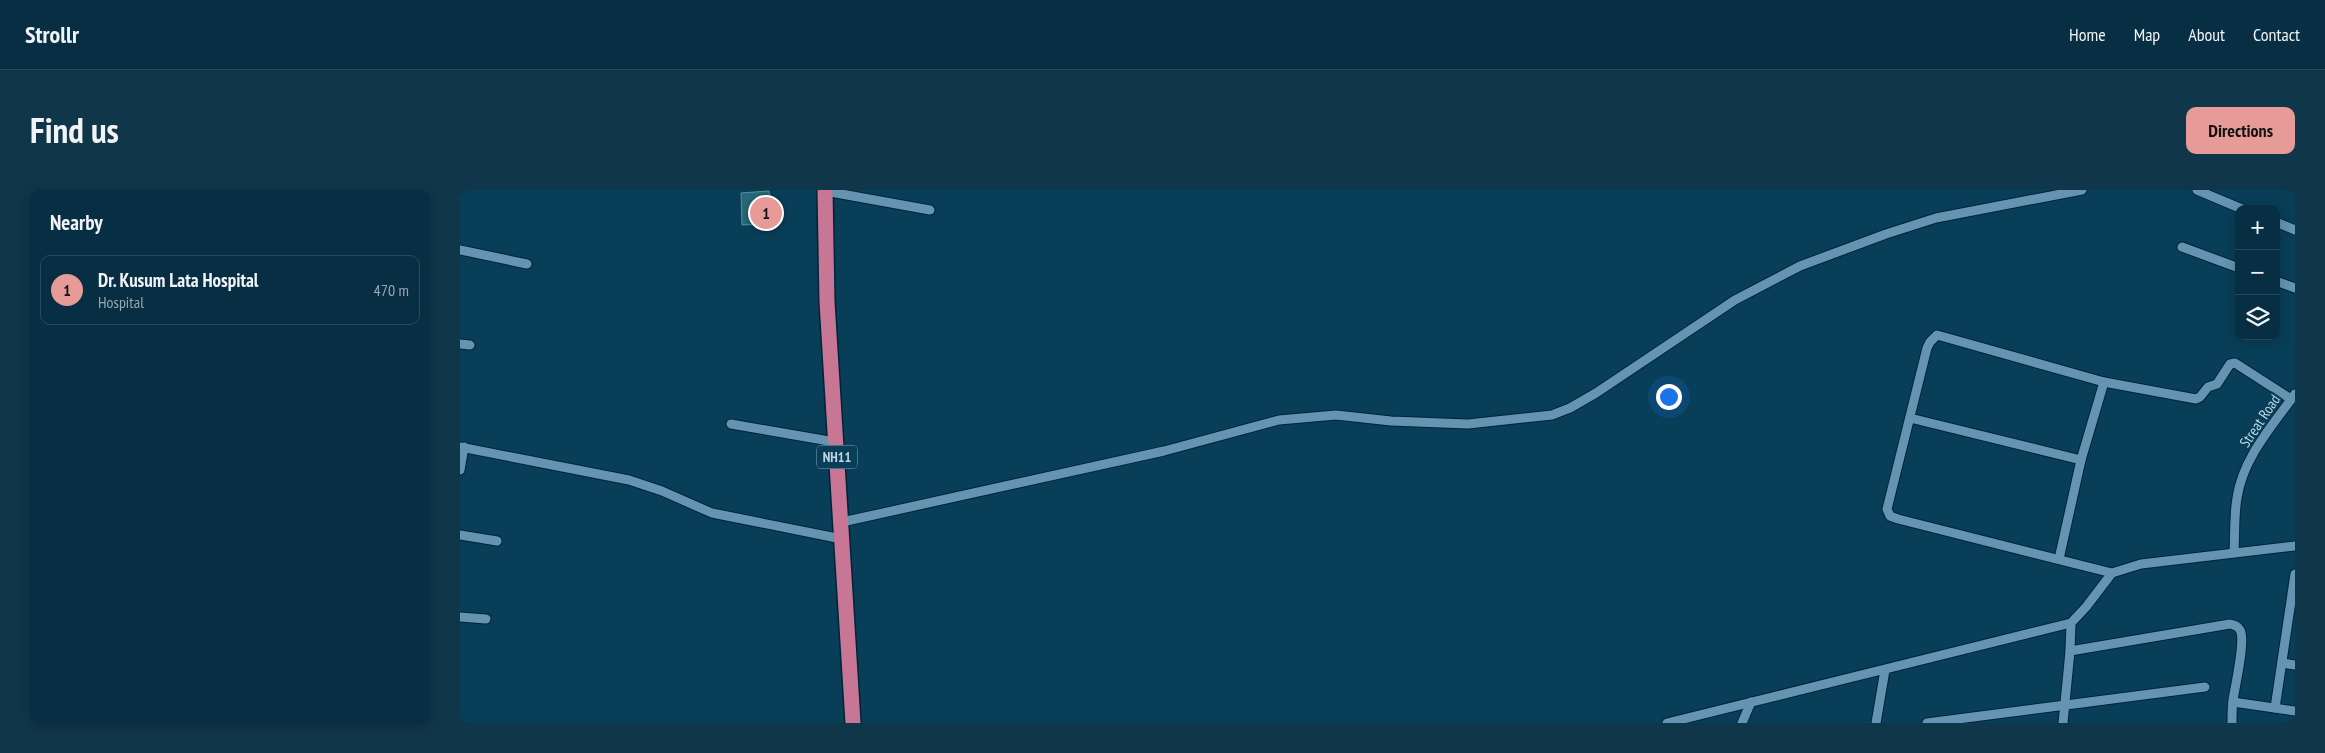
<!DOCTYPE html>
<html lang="en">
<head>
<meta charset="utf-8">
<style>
  :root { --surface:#072e42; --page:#103649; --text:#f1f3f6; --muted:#98a8b2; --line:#284a5b; --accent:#e69b98 }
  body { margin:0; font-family:"PT Sans Narrow",sans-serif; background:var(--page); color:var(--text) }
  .controls { position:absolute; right:15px; top:15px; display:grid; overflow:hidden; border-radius:10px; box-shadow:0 2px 12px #0003 }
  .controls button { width:45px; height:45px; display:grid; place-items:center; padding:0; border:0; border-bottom:1px solid var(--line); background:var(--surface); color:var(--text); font:25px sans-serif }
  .you { position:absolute; left:1208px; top:206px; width:18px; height:18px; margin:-12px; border:4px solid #fff; border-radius:50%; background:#1a73e8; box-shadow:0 0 0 8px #1a73e833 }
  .badge { display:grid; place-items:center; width:32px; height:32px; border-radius:50%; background:var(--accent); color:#111; font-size:16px; font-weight:700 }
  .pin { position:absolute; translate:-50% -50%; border:2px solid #fff; box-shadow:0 1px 5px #0006 }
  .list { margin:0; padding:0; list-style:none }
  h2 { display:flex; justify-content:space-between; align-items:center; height:65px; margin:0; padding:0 20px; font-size:21px }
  h2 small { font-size:16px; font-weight:400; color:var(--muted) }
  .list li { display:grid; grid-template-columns:32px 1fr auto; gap:15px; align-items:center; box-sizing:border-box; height:70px; margin:0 10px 10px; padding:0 10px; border:1px solid var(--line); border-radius:10px }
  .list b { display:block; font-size:19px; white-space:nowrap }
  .list p { margin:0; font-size:16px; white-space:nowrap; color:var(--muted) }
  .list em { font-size:16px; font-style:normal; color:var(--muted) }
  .icon { flex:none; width:28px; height:28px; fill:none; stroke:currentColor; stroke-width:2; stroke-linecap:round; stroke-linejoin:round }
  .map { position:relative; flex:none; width:1835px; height:533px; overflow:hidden; border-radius:10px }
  header { display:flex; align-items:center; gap:30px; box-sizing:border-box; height:70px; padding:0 25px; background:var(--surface); border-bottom:1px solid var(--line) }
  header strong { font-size:24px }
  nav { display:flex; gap:28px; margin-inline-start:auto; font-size:18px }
  .intro { display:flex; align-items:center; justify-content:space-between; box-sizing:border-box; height:120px; padding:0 30px }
  h1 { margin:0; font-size:35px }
  .button { padding:12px 22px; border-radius:10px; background:var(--accent); color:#111; font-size:18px; font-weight:700 }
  main { display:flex; gap:30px; padding:0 30px }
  aside { flex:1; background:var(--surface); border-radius:10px; box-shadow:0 2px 12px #0003 }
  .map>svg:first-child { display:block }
  .building { fill:#276776; stroke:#5492a2 }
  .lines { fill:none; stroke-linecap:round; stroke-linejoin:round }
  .minor-casing { stroke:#002437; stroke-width:11 }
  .highway-casing { stroke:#002437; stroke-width:18 }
  .minor { stroke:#6494b2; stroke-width:9 }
  .highway { stroke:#c77696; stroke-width:15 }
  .labels { text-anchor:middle; stroke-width:4.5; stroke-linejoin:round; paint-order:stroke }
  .shield { fill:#093e58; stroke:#87a8bb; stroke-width:1 }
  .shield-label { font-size:14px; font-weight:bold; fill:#bdd6e5 }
  .street-label { font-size:15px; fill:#bdd6e5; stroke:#093e58 }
</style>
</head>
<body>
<header>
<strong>Strollr</strong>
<nav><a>Home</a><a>Map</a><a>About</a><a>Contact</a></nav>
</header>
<div class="intro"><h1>Find us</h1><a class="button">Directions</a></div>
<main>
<aside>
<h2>Nearby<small></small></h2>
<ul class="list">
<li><span class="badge">1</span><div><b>Dr. Kusum Lata Hospital</b><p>Hospital</p></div><em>470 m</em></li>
</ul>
</aside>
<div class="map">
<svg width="1835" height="533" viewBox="0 0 1835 533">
  <rect width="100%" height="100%" fill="#093e58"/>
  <polygon class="building" points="309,1 310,17 313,17 313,29 310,29 310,34 282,35 281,3"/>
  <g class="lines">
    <g class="minor-casing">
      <g id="minor">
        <polyline points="1737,0 1782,19"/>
        <polyline points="365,1 470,20"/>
        <polyline points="1816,32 1835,40"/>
        <polyline points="1722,57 1779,78"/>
        <polyline points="0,60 67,74"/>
        <polyline points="1816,91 1835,98"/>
        <polyline points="0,154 10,155"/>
        <polyline points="1831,209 1775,173 1770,174 1757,194 1748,197 1740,207 1736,209 1644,192 1477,145 1470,152 1467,158 1427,319 1430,326 1438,329 1652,383 1681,374 1835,356"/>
        <polyline points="1450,228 1621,270"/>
        <polyline points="271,234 375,252"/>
        <polyline points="0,257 169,290 202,301 252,323 382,349"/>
        <polyline points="0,280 4,257"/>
        <polyline points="382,332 704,261 819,230 876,225 931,231 1008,234 1092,225 1110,218 1136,203 1275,110 1340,76 1426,44 1476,28 1622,0"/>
        <polyline points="0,345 37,351"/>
        <path d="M1774 362C1775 344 1774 325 1777 308 1783 268 1812 236 1835 204"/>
        <polyline points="1599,369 1621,270 1644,192"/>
        <polyline points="0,427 26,429"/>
        <path d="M1610 461 1770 434C1774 435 1778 436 1780 440 1786 450 1775 496 1773 510 1772 517 1772 525 1772 533"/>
        <polyline points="1822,473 1835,475"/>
        <polyline points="1773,512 1835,521"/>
        <polyline points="1815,518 1835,384"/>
        <polyline points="1207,533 1611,433 1626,417 1652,383"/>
        <polyline points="1282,533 1291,512"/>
        <polyline points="1416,533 1425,480"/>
        <polyline points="1467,533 1745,497"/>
        <polyline points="1603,533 1610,461 1611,433"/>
      </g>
    </g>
    <g class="highway-casing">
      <polyline id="highway" points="365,0 367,112 393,533"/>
    </g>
    <use href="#minor" class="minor"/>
    <use href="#highway" class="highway"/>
  </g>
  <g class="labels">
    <rect class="shield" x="357" y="255.5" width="40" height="23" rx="4"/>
    <g class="shield-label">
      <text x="377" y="272">NH11</text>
    </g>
    <g class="street-label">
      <text transform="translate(1800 231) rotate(-56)" y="5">Streat Road</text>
    </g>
  </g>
</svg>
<div class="controls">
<button>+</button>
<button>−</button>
<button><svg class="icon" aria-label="layers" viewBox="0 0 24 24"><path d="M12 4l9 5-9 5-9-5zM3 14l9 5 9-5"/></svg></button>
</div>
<div class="you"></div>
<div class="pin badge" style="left:306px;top:23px">1</div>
</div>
</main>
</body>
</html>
